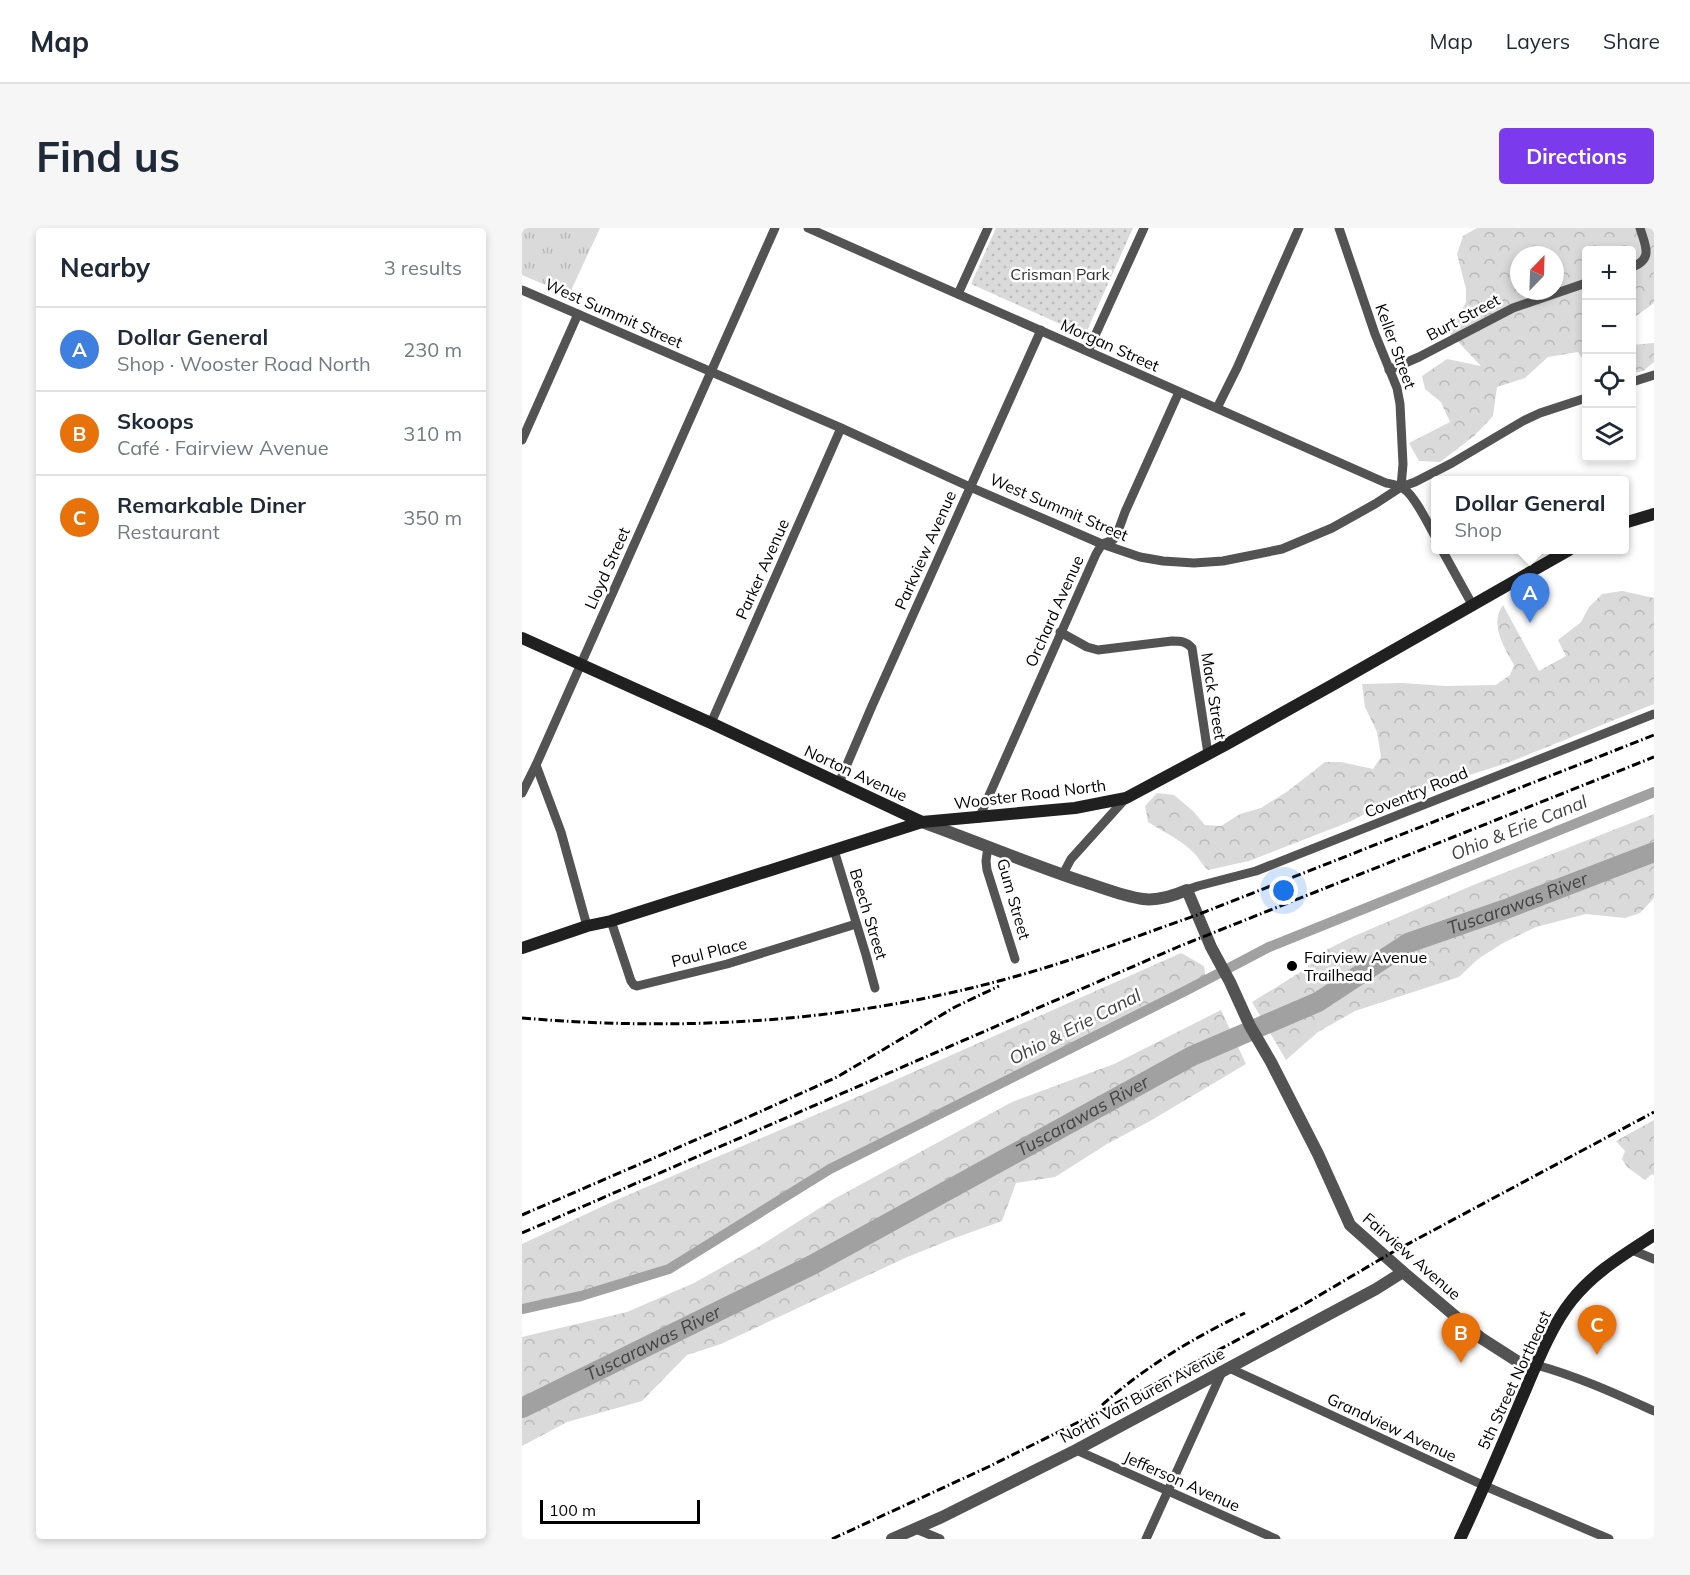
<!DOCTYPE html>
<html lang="en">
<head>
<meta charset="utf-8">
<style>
  :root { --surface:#fff; --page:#f6f6f7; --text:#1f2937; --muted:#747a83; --line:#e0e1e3; --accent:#7c3aed }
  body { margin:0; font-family:Mulish,sans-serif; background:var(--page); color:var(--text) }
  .controls { position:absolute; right:18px; top:18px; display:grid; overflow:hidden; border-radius:6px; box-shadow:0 3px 9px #0003 }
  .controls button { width:54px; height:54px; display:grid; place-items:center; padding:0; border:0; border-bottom:2px solid var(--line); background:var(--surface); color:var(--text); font:30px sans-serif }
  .compass { position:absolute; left:988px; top:18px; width:54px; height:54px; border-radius:50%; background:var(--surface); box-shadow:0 3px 9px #0003; rotate:23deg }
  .scale { position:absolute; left:18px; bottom:15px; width:160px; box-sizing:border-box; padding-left:6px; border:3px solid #000; border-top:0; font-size:16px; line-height:21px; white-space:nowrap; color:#000; -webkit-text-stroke:4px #fff; paint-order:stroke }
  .you { position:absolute; left:762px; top:663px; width:21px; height:21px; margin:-15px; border:4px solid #fff; border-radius:50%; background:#1a73e8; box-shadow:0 0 0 9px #1a73e833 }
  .badge { display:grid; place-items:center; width:39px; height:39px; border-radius:50%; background:var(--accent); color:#fff; font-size:20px; font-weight:700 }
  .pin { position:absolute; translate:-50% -50px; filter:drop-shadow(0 2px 3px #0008) }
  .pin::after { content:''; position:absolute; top:32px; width:21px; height:18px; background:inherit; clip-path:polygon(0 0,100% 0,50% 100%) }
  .popup { position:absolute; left:909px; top:248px; width:198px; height:78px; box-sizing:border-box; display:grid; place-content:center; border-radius:6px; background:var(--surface); filter:drop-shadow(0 2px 4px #0005); font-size:20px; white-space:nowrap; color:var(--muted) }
  .popup b { font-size:22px; color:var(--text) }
  .popup::after { content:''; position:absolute; left:50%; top:100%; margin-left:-12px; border:12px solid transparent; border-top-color:var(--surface) }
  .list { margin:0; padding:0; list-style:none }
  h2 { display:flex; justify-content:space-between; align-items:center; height:78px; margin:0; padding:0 24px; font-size:26px }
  h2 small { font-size:20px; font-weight:400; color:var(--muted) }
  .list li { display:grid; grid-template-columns:39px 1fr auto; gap:18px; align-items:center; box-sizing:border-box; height:84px; padding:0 24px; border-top:2px solid var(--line) }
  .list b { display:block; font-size:22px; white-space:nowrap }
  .list p { margin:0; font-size:20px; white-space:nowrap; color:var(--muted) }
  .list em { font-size:20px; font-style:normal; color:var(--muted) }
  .icon { flex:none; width:33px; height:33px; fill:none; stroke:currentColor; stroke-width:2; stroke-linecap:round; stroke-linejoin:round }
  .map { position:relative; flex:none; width:1132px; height:1311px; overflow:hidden; border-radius:6px }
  header { display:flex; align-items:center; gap:36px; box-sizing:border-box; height:84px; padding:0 30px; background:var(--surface); border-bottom:2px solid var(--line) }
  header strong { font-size:28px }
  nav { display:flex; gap:33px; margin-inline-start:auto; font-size:21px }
  .intro { display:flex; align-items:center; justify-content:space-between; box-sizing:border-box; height:144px; padding:0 36px }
  h1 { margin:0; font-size:42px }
  .button { padding:15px 27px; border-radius:6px; background:var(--accent); color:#fff; font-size:21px; font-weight:700 }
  main { display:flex; gap:36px; padding:0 36px }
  aside { flex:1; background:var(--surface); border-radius:6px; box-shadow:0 3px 9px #0003 }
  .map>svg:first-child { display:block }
  .grass { fill:url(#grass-tufts) }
  .forest { fill:url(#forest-crowns); fill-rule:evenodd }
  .park { fill:url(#park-dots) }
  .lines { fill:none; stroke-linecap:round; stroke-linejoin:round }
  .canal { stroke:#a1a1a1; stroke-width:10 }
  .river { stroke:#a1a1a1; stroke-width:20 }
  .minor { stroke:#535353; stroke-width:9 }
  .tertiary { stroke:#535353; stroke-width:12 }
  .secondary { stroke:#202020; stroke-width:12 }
  .rail { stroke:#000; stroke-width:3; stroke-dasharray:9 3 1.5 3; stroke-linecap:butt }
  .poi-dot { fill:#000; stroke:#fff; stroke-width:2 }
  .labels { text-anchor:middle; stroke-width:5; stroke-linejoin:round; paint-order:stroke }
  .park-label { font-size:16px; fill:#313131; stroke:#fff }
  .street-label { font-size:16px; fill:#000; stroke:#fff }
  .poi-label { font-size:16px; fill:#000; stroke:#fff; text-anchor:start }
  .water-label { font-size:18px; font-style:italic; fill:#424242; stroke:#fff }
</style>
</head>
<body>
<header>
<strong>Map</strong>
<nav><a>Map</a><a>Layers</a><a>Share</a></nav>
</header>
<div class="intro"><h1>Find us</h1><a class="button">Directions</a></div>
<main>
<aside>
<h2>Nearby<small>3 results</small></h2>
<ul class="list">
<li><span class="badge" style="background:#3f7fe0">A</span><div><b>Dollar General</b><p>Shop · Wooster Road North</p></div><em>230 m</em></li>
<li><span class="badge" style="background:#e8710a">B</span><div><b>Skoops</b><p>Café · Fairview Avenue</p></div><em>310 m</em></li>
<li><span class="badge" style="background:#e8710a">C</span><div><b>Remarkable Diner</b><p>Restaurant</p></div><em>350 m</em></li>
</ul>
</aside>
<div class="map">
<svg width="1132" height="1311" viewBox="0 0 1132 1311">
  <defs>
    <pattern id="grass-tufts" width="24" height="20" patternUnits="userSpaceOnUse" patternTransform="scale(1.5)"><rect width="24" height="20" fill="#dadada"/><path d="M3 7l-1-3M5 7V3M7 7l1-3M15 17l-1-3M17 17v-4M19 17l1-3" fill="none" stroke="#b9b9b9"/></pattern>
    <pattern id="forest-crowns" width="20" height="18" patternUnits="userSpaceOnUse" patternTransform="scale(1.5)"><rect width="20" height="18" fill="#dadada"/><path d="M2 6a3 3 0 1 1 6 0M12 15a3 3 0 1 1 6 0" fill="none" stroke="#b9b9b9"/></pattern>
    <pattern id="park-dots" width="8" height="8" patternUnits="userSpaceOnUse" patternTransform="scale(1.5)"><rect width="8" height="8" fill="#dadada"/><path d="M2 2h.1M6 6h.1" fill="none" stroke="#b9b9b9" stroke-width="1.8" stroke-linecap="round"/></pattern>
  </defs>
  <rect width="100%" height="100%" fill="#fff"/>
  <polygon class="grass" points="0,0 78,0 47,67 0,47"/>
  <g class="forest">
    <path d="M955 0H1132V75L1110 91V22H1064V136L1056 124 1026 129 1003 150 975 159 971 188 952 208 918 234 897 233 887 215 928 194 919 174 903 161 900 148 925 131 959 138 919 96 935 91 944 74V61L935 26 941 8ZM997 27H1033V63H997Z"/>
    <polygon points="1132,115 1132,134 1121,143 1110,145 1110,117"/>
    <path d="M1100 363 1132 370V476L988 534 870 572 827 594 727 633 686 642C681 638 678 632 674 627 661 613 642 604 626 594L623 578 635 565 652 567 671 583 683 597 699 598 718 586 739 580 766 563 803 534H819L851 541 859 529 855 504 843 479 840 456 881 455 923 458 974 457 988 447 992 437C982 419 967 396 981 377L1017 443 1044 428 1036 412 1059 394 1067 379 1080 366Z"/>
    <polygon points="1132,586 1132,670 1118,685 1103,690 1064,686 1014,699 981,715 956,731 937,749 833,783 796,804 764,832 730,774 782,742 804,722 830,709 956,655"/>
    <polygon points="659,725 682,738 684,752 308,941 147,1041 0,1079 0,1016 92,973 335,869"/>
    <polygon points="699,782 724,836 628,893 585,916 533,949 494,955 480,993 430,1011 383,1030 199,1116 165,1127 120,1173 45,1194 0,1218 0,1109 105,1084 172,1055 236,1019 312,971 490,874 592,836"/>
    <polygon points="1132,892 1132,947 1130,946 1123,952 1105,939 1100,931 1103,923 1094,913"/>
  </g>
  <polygon class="park" points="474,0 611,0 563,107 449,56"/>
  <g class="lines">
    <polyline class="canal" points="0,1081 59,1068 147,1041 308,941 667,761 747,719 1132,564"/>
    <path class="river" id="s1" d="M0 1180 290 1037 670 828 796 774 886 715 984 681 1132 624"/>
    <g class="minor">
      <path d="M286 0 864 255C870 256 877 257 882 261 893 268 907 298 914 310"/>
      <polyline points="817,0 853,106 875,160 878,176 881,236 879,259"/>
      <path d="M1110 39C1132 31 1123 17 1118 0"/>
      <polyline points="0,62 319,200 448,259 580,316 618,329 641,333 672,335 701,333 760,321 810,300 853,276 879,259 893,254 930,235 1001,193 1018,185 1064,170"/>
      <polyline points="436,66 466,0"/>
      <polyline points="566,123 622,0"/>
      <polyline points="867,142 897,129 991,80 1064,55"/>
      <polyline points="1110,154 1132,147"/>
      <polyline points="695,180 715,140 777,0"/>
      <polyline points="0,212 56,86"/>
      <polyline points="920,322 951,378"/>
      <path d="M538 404 565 419 576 422 650 413C658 413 664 413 670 420L686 526"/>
      <polyline points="189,495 319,200"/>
      <polyline points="317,555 350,478 519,102"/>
      <polyline points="0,565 14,537"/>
      <polyline points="457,590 574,326 580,316 591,312 595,306 603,284 657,164"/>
      <polyline points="466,618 464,633 465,642 493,731"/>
      <polyline points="312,622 344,727 353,760"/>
      <polyline points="541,646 549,631 604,570"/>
      <polyline points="665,662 676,658 734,643 1132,486"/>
      <polyline points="89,693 109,753 112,757 115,758 205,736 334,696"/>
      <polyline points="65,698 39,604 14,537 253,0"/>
      <polyline points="1110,1022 1132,1031"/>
      <path d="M1014 1137C1055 1148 1094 1166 1132 1183"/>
      <polyline points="707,1140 963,1258 1087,1311"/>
      <polyline points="554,1222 754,1311"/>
      <polyline points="394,1301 418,1311"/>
      <polyline points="624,1311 700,1144"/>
    </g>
    <g class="tertiary">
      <path d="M400 594C453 613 505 635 559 653 579 659 600 668 621 671 636 673 651 668 665 662L689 719 708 754 728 798 749 834 796 926 828 997 881 1044 959 1110 998 1135 1014 1137"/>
      <polyline points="370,1311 420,1289 554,1222 854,1061 881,1044"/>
    </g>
    <g class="secondary">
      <polyline points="1102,295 1132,286"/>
      <polyline points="0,410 189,495 400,594"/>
      <polyline points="0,720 65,698 89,693 400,594 553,580 604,570 705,516 814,455 1047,322"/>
      <path d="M938 1311C959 1267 978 1222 997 1177 1011 1145 1028 1099 1050 1072 1072 1044 1103 1026 1132 1007"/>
    </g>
    <g class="rail">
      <path d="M0 790C166 804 333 794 495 748 556 731 615 708 675 687L1132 507"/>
      <polyline points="0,987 222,891 315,849 433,779 477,758"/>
      <polyline points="0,1005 658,718 1132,529"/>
      <path d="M580 1177C623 1139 671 1110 723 1085"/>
      <polyline points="310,1311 466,1239 625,1160 781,1077 869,1025 1132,884"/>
    </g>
  </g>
  <circle class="poi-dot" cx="770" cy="738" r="6"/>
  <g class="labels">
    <g class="park-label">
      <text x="538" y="52">Crisman Park</text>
    </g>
    <g class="street-label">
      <text transform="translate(92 85) rotate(24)" y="6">West Summit Street</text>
      <text transform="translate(941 89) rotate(-28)" y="6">Burt Street</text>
      <text transform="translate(588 117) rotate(24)" y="6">Morgan Street</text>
      <text transform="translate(874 118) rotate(70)" y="6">Keller Street</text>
      <text transform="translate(537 279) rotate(23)" y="6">West Summit Street</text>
      <text transform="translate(403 322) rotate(-66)" y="6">Parkview Avenue</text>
      <text transform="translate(85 340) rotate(-66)" y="6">Lloyd Street</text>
      <text transform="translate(240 341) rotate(-66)" y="6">Parker Avenue</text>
      <text transform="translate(532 383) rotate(-66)" y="6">Orchard Avenue</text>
      <text transform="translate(692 468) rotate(81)" y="6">Mack Street</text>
      <text transform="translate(334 545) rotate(25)" y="6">Norton Avenue</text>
      <text transform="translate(894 564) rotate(-22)" y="6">Coventry Road</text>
      <text transform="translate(508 566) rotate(-7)" y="6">Wooster Road North</text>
      <text transform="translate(492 671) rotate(74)" y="6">Gum Street</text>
      <text transform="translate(347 686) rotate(73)" y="6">Beech Street</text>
      <text transform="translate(187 724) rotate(-14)" y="6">Paul Place</text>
      <text transform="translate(890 1028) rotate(41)" y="6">Fairview Avenue</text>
      <text transform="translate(992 1152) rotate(-65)" y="6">5th Street Northeast</text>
      <text transform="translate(620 1167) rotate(-28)" y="6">North Van Buren Avenue</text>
      <text transform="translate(870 1199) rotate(25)" y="6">Grandview Avenue</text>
      <text transform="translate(660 1253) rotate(24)" y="6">Jefferson Avenue</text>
    </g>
    <g class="poi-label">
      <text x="782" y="735">Fairview Avenue<tspan x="782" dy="18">Trailhead</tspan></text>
    </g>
    <g class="water-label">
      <text transform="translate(997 600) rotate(-22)" y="6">Ohio &amp; Erie Canal</text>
      <text dy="6" stroke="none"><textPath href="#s1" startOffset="1118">Tuscarawas River</textPath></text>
      <text transform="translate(553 799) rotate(-27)" y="6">Ohio &amp; Erie Canal</text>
      <text dy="6" stroke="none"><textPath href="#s1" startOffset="632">Tuscarawas River</textPath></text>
      <text dy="6" stroke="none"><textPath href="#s1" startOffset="146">Tuscarawas River</textPath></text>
    </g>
  </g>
</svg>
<div class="controls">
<button>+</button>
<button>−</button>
<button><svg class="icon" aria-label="locate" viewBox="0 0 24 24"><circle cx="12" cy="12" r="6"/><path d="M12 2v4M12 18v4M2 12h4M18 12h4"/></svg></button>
<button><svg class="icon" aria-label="layers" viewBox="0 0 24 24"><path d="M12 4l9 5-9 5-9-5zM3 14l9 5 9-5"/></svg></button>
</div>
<svg class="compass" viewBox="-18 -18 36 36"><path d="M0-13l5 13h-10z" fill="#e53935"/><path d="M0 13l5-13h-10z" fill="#747a83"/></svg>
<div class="scale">100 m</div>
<div class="you"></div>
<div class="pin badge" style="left:1008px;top:395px;background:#3f7fe0">A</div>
<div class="popup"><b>Dollar General</b>Shop</div>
<div class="pin badge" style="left:939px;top:1135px;background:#e8710a">B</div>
<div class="pin badge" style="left:1075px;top:1127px;background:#e8710a">C</div>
</div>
</main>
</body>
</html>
